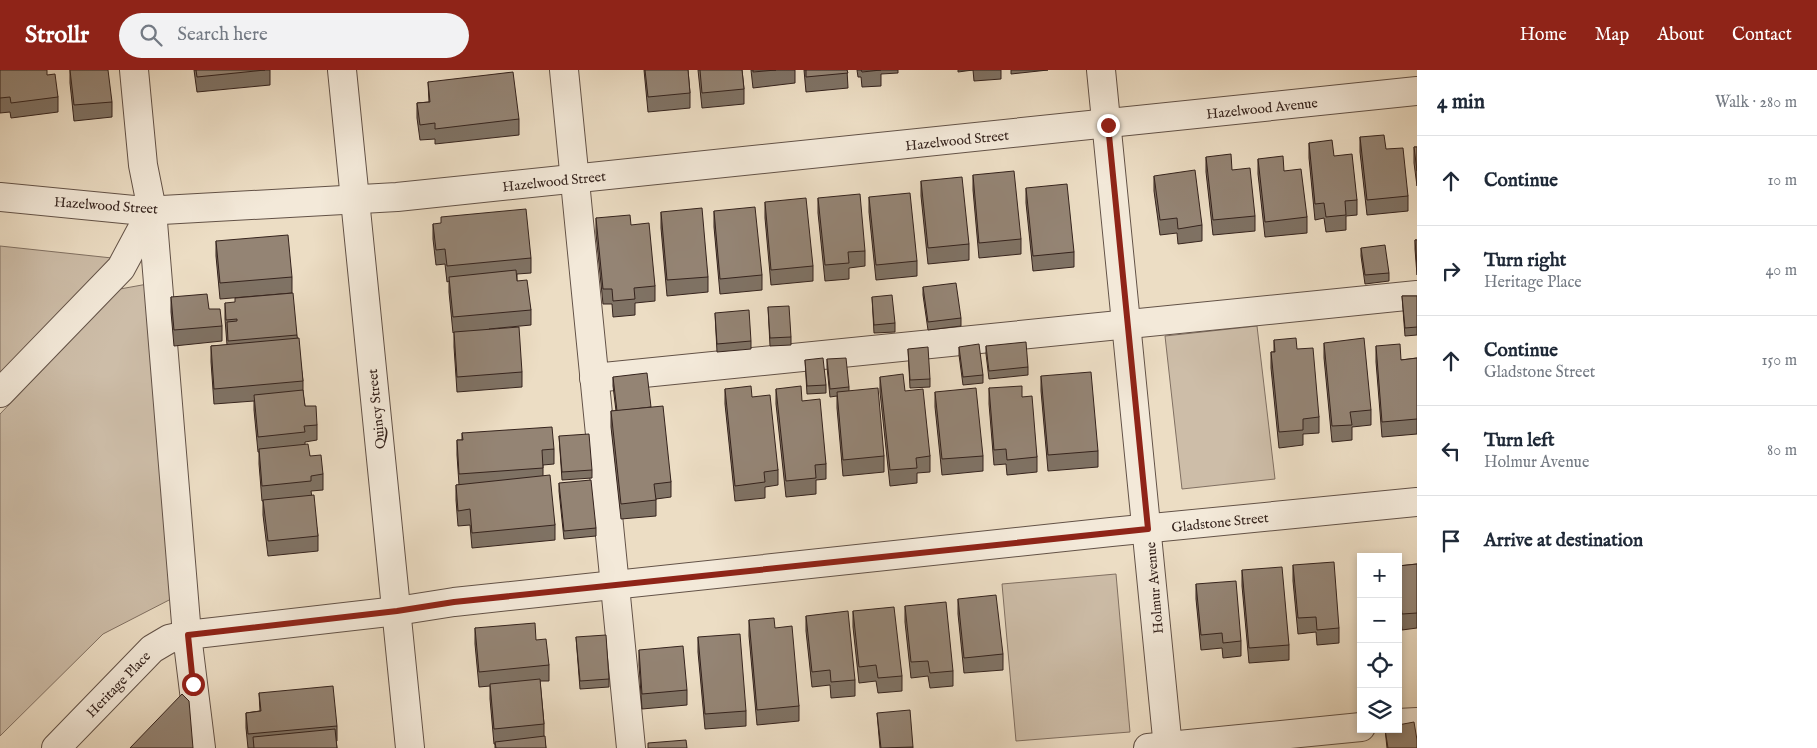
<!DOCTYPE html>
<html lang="en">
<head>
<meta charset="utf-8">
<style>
  :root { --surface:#fff; --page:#f2f2f3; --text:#1f2937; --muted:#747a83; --line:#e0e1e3; --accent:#8f2418 }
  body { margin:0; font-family:"IM FELL English",serif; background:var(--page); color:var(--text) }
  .controls { position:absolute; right:15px; bottom:15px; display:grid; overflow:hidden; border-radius:0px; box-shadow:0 2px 8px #0003 }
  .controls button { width:45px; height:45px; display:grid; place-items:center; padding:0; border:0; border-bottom:1px solid var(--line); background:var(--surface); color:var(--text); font:25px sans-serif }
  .stop { position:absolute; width:15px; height:15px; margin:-11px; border:4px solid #8f2418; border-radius:50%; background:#fff }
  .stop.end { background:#8f2418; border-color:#fff; box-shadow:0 1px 5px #0008 }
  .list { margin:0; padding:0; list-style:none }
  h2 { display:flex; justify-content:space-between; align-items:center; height:65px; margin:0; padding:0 20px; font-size:21px }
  h2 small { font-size:16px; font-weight:400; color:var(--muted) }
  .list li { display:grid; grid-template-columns:32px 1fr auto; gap:15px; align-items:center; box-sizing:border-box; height:90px; padding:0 20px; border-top:1px solid var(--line) }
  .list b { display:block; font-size:19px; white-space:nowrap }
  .list p { margin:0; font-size:16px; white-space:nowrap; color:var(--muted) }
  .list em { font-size:16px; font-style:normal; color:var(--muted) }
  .icon { flex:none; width:28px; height:28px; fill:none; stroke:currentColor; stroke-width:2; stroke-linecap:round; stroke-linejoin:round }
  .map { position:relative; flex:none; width:1417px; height:678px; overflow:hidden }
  header { display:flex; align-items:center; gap:30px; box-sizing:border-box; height:70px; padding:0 25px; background:var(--accent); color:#fff }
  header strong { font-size:24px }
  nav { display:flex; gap:28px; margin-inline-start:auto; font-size:18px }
  .search { width:350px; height:45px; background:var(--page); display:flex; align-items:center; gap:12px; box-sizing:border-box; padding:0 18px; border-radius:28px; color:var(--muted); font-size:19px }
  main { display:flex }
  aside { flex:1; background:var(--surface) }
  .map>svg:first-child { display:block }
  .green { fill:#cdbda8; stroke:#817062 }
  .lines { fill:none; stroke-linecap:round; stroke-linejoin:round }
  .minor-casing { stroke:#635247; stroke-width:30 }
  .minor { stroke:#f3e9d9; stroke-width:28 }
  .wall { fill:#7f7264; stroke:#35231d }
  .building { fill:#948474; stroke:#35231d }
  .route { stroke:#8f2418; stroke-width:6 }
  .labels { text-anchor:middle; stroke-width:4; stroke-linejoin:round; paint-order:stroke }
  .street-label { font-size:14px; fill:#35231d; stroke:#f3e9d9 }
</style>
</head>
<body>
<header>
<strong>Strollr</strong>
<div class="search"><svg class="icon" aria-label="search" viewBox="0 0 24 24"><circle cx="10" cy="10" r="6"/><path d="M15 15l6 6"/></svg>Search here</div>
<nav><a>Home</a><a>Map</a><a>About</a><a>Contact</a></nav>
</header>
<main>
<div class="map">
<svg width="1417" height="678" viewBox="0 0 1417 678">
  <rect width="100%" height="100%" fill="#ecddc4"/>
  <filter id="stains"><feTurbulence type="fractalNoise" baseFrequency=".004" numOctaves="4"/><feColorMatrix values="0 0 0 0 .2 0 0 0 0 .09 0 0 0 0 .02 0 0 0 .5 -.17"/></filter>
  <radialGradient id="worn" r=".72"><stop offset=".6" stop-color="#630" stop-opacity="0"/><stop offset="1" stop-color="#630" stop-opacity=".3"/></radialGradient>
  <g class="green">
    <polygon points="0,176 112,188 0,306"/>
    <polygon points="153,213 173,528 103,564 0,666 0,344 120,219"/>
    <polygon points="1257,256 1275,409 1182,419 1165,266"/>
    <polygon points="1116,504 1130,662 1016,671 1002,514"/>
  </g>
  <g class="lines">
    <g class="minor-casing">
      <g id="minor">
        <polyline points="134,0 143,95 152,140 187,565 201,678"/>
        <polyline points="342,0 410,678"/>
        <polyline points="564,0 631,678"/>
        <polyline points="1101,0 1168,678"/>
        <polyline points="0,127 144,141 397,127 1417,21"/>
        <polyline points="594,308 1417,225"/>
        <polyline points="0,323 121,198 152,140"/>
        <polyline points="1398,653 1417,652"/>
        <polyline points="56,678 152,579 169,569 187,565 397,541 454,532 1111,462 1417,432"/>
        <polyline points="1148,678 1361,657"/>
      </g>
    </g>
    <use href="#minor" class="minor"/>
  </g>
  <g class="wall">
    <polygon points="0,0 47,5 58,27 58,42 11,48 10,42 0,43"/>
    <polygon points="70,0 112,32 112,47 74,51 70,13"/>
    <polygon points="194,0 270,0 270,15 197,22"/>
    <polygon points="644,0 688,0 690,23 690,38 648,42"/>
    <polygon points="698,0 742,0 744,19 744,34 702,38"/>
    <polygon points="751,0 795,0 795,13 753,18"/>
    <polygon points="804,0 847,0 848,18 806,22"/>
    <polygon points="857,0 898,0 898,3 881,4 881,16 862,17 861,7 858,7"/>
    <polygon points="958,0 1001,0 1001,9 974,11 973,0 958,2"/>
    <polygon points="1011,0 1048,0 1011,4"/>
    <polygon points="428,12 519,49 519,65 435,74 435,69 420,70 417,48 417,33 429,32"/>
    <polygon points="1360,67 1386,79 1408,126 1408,141 1367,145 1360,82"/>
    <polygon points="1309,73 1334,86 1357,130 1357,145 1346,146 1346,160 1326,162 1324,148 1315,150 1309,88"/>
    <polygon points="1414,77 1417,77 1417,116 1414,93"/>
    <polygon points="1206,87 1255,146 1255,161 1213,165 1206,102"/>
    <polygon points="1258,89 1284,101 1307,147 1307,163 1265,167 1258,104"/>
    <polygon points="973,105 1021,169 1021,184 979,188 973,120"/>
    <polygon points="1154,106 1202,155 1202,171 1178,174 1177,163 1160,165 1154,121"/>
    <polygon points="921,111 969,174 969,190 928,194 921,126"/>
    <polygon points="1026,118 1074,182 1074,197 1033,201 1026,133"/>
    <polygon points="869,127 917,191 917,206 876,210 869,142"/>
    <polygon points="818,128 865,181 865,196 849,198 849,209 825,211 818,143"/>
    <polygon points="765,132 813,196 813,211 771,215 765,148"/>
    <polygon points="714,141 762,205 762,220 720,224 714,157"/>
    <polygon points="661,142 708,207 708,222 667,226 661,158"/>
    <polygon points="596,148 631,155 655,216 655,231 635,233 635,245 613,247 612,234 603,234 596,163"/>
    <polygon points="433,154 531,188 531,203 517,204 517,211 531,240 531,255 489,259 522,302 522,317 457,322 454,277 454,262 453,263 449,222 449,211 447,212 445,194 436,195 433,169"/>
    <polygon points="1415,170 1417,170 1417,205 1415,179"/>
    <polygon points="216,171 292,207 292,223 220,229 216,186"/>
    <polygon points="1361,178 1389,203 1389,211 1365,214 1361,186"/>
    <polygon points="923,217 961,248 961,256 928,260 923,225"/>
    <polygon points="1402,226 1417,226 1417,265 1405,266"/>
    <polygon points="171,227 209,239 222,256 222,271 174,276 171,242"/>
    <polygon points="872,227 895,253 895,262 874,263"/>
    <polygon points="225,233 297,265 303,311 303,323 305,336 317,355 317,370 305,372 305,374 310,386 323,404 323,420 311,421 318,466 318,481 268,486 263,445 263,431 262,431 259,394 259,382 258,382 254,340 254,331 214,334 211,292 211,276 227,275 225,249"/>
    <polygon points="768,237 791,267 791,275 770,276"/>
    <polygon points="715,243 751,271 751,279 717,282"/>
    <polygon points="1274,270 1297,279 1319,347 1319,363 1303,364 1303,375 1279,378 1271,298 1271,282 1274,282"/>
    <polygon points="1324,273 1371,340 1371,355 1352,357 1352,370 1332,372 1324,288"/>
    <polygon points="986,276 1028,297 1028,305 989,309 986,284"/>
    <polygon points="1376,276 1401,290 1417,288 1417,364 1382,367 1376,292"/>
    <polygon points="959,277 983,305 983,313 963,315 959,285"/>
    <polygon points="908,279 930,309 930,317 910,318"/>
    <polygon points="827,289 849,317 849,321 884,386 884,402 843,406 837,338 837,326 830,327 827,297"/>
    <polygon points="805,290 826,315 826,323 807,324"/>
    <polygon points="1041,306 1098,381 1098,397 1048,401 1041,321"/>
    <polygon points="613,307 651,337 671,412 671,427 656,429 656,446 621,449 611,357 611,341 616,341 613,316"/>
    <polygon points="880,307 905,321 930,386 930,402 917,403 917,413 890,416 880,322"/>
    <polygon points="989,318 1022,327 1037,387 1037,402 1007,405 1006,394 994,395 989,334"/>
    <polygon points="725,319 752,327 778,400 778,415 765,417 765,428 735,431 725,334"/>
    <polygon points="776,319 802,331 826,394 826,409 816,410 816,424 786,427 776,334"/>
    <polygon points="935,322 983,386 983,401 942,405 935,337"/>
    <polygon points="462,363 554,379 554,394 543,395 543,406 555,455 555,470 472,478 470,455 458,456 456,430 456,415 459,415 457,385 457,370 462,370"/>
    <polygon points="559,366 592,400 592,408 562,410"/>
    <polygon points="559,413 596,458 596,466 564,469 559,421"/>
    <polygon points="1417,494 1417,558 1402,560 1398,521 1398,496"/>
    <polygon points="1293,495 1339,558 1339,573 1317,575 1316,562 1298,564 1293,511"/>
    <polygon points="1242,500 1289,575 1289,590 1249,593 1242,516"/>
    <polygon points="1196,514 1241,571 1241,586 1223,588 1222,578 1201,580 1196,529"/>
    <polygon points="958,529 1003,584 1003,600 964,603 958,544"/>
    <polygon points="905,536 953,601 953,616 930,618 928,606 911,608 905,552"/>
    <polygon points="853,541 902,606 902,621 878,623 876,611 859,613 853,557"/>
    <polygon points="806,546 855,610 855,626 831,628 830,615 812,617 806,561"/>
    <polygon points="749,550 775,558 799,636 799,651 757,655 749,566"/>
    <polygon points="475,558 536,570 549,595 549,611 540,611 544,654 544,666 546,678 495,678 495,674 494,674 490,629 490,616 479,617 475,574"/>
    <polygon points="576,567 609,609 609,617 580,619"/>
    <polygon points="698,567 746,641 746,656 705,659 698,582"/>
    <polygon points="639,580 687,620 687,635 642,639 639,595"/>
    <polygon points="259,623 337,656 337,671 336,671 337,678 248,678 246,658 246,643 260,641"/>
    <polygon points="877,643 913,677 913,678 880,678"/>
    <polygon points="1385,659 1417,678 1387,678"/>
  </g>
  <g class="building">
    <polygon points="0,0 47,0 47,5 55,4 58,27 11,33 10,27 0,28"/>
    <polygon points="70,0 108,0 112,32 74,35"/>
    <polygon points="196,0 265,0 197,7"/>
    <polygon points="645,0 688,0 690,23 648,27"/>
    <polygon points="700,0 742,0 744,19 702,23"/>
    <polygon points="753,0 776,0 753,2"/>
    <polygon points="806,0 847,0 848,3 806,7"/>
    <polygon points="861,0 881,0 862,2"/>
    <polygon points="513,2 519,49 435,59 435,53 420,55 417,33 430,32 428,12"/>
    <polygon points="1384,65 1386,79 1403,78 1408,126 1367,130 1360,67"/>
    <polygon points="1332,70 1334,86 1352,84 1357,130 1345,131 1346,145 1326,147 1324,133 1315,134 1309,73"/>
    <polygon points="1414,77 1417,77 1417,101"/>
    <polygon points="1231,84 1232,100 1250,98 1255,146 1213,150 1206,87"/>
    <polygon points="1283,86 1284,101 1301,99 1307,147 1265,152 1258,89"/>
    <polygon points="1195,100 1202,155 1178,159 1177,148 1160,150 1154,106"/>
    <polygon points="1014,101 1021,169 979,173 973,105"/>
    <polygon points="962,107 969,174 928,178 921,111"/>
    <polygon points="1067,114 1074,182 1033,186 1026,118"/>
    <polygon points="910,123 917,191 876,195 869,127"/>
    <polygon points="860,124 865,181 848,182 849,193 825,195 818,128"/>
    <polygon points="806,128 813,196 771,200 765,132"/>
    <polygon points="755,137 762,205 720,209 714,141"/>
    <polygon points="702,138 708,207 667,210 661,142"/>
    <polygon points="526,139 531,188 447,196 445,179 436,180 433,154 441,153 441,147"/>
    <polygon points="630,145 631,155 649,153 655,216 634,218 635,229 613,231 612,219 603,219 596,148"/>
    <polygon points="288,165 292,207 220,213 216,171"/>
    <polygon points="1415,170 1417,170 1417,197"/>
    <polygon points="1385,175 1389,203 1365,205 1361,178"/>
    <polygon points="516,200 517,211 527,210 531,240 453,247 449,207"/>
    <polygon points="956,213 961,248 928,252 923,217"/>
    <polygon points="293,223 297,265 228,271 227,252 237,251 237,249 226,250 225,233 235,232 235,228"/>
    <polygon points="207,224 209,239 220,239 222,256 174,260 171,227"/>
    <polygon points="892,225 895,253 874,255 872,227"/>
    <polygon points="1402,226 1417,226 1417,257 1405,258"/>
    <polygon points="789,236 791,267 770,268 768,237"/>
    <polygon points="749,240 751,271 717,274 715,243"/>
    <polygon points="519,257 522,302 457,307 454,262"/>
    <polygon points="299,268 303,311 214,319 211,276"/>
    <polygon points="1296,268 1297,279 1313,278 1319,347 1303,349 1303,360 1279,362 1271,282 1275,282 1274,270"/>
    <polygon points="1364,268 1371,340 1350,342 1352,355 1332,356 1324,273"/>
    <polygon points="1026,272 1028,297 989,301 986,276"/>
    <polygon points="979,274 983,305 963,307 959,277"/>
    <polygon points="1400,274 1401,290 1417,288 1417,349 1382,352 1376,276"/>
    <polygon points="928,277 930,309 910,310 908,279"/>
    <polygon points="823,288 826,315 807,316 805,290"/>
    <polygon points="846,288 849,317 830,319 827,289"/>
    <polygon points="1091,302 1098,381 1048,385 1041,306"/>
    <polygon points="647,303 651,337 617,341 613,307"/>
    <polygon points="903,304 905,321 923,319 930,386 916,388 917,398 890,400 880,307"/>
    <polygon points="751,316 752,327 770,325 778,400 764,402 765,412 735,416 725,319"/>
    <polygon points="801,316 802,331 820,329 826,394 815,395 816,408 786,411 776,319"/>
    <polygon points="1022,316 1022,327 1032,326 1037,387 1007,390 1006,379 994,380 989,318"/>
    <polygon points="878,318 884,386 843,390 837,322"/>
    <polygon points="976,318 983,386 942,389 935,322"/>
    <polygon points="303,320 305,336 316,336 317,355 304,356 305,362 258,367 254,325"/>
    <polygon points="663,336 671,412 654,414 656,430 621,434 611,341"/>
    <polygon points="552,357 554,379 542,380 543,398 459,404 457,370 463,370 462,363"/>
    <polygon points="589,364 592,400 562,402 559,366"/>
    <polygon points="308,374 310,386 321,385 323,404 311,406 311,411 262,416 259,379"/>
    <polygon points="550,405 555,455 472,463 470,439 458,441 456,415"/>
    <polygon points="591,410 596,458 564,461 559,413"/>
    <polygon points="314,425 318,466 268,471 263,430"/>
    <polygon points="1334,492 1339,558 1317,560 1316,547 1298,548 1293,495"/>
    <polygon points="1417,494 1417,543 1402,544 1398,506 1398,496"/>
    <polygon points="1282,497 1289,575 1249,578 1242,500"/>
    <polygon points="1236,511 1241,571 1223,573 1222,563 1201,565 1196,514"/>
    <polygon points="996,525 1003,584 964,588 958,529"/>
    <polygon points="946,532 953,601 930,603 928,591 911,592 905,536"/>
    <polygon points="894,537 902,606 878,608 876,595 859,597 853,541"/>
    <polygon points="848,541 855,610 831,612 830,600 812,602 806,546"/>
    <polygon points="774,548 775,558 792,556 799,636 757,640 749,550"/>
    <polygon points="535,553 536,570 546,569 549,595 479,602 475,558"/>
    <polygon points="740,564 746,641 705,644 698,567"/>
    <polygon points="606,565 609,609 580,611 576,567"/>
    <polygon points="683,576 687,620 642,624 639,580"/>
    <polygon points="540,609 544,654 494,659 490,614"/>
    <polygon points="333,616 337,656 248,664 246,643 261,641 259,623"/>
    <polygon points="182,624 189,631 193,678 130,678"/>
    <polygon points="910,640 913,677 881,678 877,643"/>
    <polygon points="1414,652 1417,670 1417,678 1388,678 1385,659 1398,659 1398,655"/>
    <polygon points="335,659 337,678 254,678 253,667"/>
    <polygon points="545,666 546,678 496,678 495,672"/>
    <polygon points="686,670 687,678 648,678 648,673"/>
  </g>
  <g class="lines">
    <polyline class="route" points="193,614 188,565 397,541 454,532 1148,459 1108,55"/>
  </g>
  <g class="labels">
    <g class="street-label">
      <text transform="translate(1262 38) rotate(-6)" y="5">Hazelwood Avenue</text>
      <text transform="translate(957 70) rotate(-6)" y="5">Hazelwood Street</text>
      <text transform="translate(554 111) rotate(-6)" y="5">Hazelwood Street</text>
      <text transform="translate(106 135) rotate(4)" y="5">Hazelwood Street</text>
      <text transform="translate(376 339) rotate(-96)" y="5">Quincy Street</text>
      <text transform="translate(1220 452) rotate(-6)" y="5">Gladstone Street</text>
      <text transform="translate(1154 518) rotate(-95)" y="5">Holmur Avenue</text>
      <text transform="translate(118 614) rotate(-46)" y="5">Heritage Place</text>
    </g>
  </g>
  <rect width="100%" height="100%" filter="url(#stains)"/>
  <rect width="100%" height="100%" fill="url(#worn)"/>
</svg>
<div class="controls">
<button>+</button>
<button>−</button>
<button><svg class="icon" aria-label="locate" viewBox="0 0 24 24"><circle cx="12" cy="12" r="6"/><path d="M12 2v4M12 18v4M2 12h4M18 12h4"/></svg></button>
<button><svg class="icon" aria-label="layers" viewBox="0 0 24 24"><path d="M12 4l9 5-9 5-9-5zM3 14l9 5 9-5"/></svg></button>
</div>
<div class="stop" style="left:193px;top:614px"></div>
<div class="stop end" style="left:1108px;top:55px"></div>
</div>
<aside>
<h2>4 min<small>Walk · 280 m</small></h2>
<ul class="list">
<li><svg class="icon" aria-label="ahead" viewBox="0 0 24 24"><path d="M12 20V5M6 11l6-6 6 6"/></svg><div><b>Continue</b></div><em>10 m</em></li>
<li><svg class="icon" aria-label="right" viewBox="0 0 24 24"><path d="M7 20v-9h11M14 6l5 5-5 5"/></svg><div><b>Turn right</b><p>Heritage Place</p></div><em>40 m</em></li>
<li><svg class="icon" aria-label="ahead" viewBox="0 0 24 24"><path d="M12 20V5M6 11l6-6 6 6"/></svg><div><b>Continue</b><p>Gladstone Street</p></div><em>150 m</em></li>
<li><svg class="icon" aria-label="left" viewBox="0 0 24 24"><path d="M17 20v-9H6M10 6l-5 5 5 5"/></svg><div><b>Turn left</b><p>Holmur Avenue</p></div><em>80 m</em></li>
<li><svg class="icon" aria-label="arrive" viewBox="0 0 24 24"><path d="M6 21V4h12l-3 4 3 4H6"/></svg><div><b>Arrive at destination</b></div></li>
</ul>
</aside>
</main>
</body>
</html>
